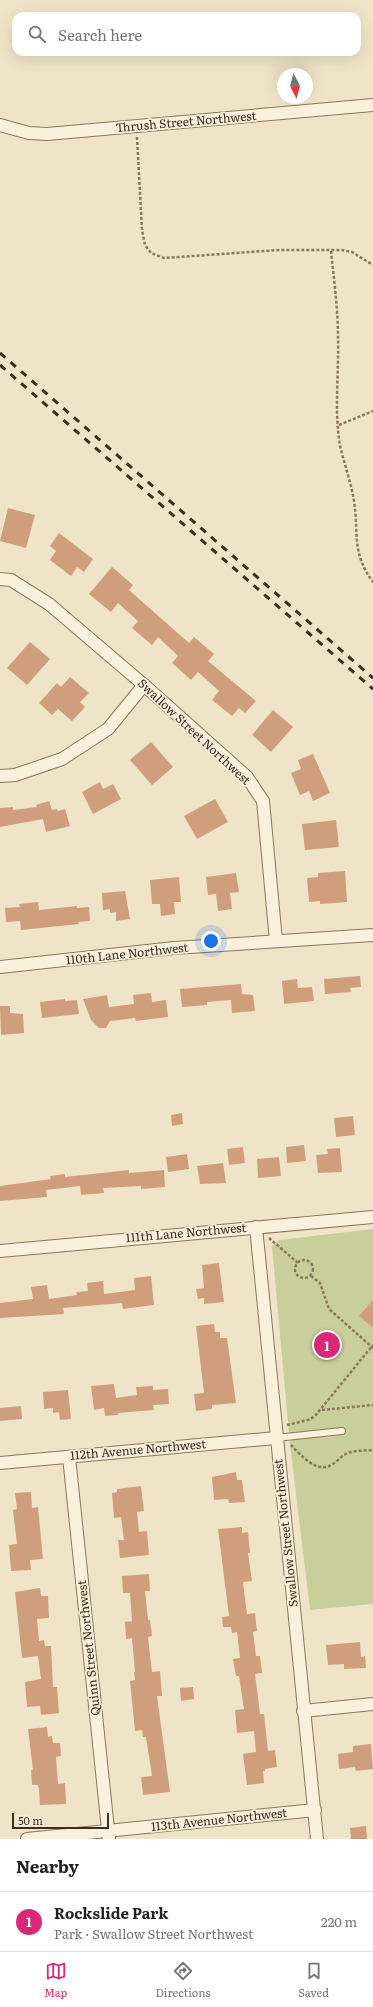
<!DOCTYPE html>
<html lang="en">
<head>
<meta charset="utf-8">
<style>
  :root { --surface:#fff; --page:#f2f2f2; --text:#202124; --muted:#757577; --line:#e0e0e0; --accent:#db2777 }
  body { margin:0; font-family:Literata,serif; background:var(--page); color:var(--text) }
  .compass { position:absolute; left:277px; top:68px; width:36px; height:36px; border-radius:50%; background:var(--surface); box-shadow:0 4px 16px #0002; rotate:173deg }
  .scale { position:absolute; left:12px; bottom:10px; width:97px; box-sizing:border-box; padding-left:4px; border:2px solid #3d2e20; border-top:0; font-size:11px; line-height:14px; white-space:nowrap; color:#3d2e20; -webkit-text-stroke:3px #f7eed8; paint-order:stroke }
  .you { position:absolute; left:211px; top:941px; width:14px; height:14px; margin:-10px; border:3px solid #fff; border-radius:50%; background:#1a73e8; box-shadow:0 0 0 6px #1a73e833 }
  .badge { display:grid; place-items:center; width:26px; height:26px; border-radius:50%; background:var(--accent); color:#fff; font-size:13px; font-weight:700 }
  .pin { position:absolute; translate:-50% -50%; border:2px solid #fff; box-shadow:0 1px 4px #0006 }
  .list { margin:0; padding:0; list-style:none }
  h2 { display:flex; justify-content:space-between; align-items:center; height:52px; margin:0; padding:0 16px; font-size:17px }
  h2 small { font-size:13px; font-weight:400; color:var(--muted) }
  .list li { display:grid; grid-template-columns:26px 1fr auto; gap:12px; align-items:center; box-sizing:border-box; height:60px; padding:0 16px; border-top:1px solid var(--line) }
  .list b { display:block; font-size:15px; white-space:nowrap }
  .list p { margin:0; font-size:13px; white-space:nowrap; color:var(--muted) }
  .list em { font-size:13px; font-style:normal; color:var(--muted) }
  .icon { flex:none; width:22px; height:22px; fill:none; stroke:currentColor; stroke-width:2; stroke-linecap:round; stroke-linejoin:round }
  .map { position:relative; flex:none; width:373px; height:1839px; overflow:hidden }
  .search { position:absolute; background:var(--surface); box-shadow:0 4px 16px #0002; left:12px; right:12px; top:12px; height:44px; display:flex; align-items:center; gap:10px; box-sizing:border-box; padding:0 14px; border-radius:12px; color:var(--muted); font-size:15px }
  .sheet { height:112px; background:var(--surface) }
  nav { display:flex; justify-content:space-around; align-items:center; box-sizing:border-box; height:56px; border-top:1px solid var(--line); background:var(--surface); font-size:11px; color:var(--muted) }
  nav a { display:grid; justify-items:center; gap:2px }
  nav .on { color:var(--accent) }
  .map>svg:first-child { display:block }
  .green { fill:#c9cf9b }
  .building { fill:#cf9f7d }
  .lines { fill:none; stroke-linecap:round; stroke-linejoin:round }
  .lane-casing { stroke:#8d765c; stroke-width:8 }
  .street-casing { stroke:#8d765c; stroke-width:14 }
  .path { stroke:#8d765c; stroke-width:2.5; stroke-dasharray:3 2; stroke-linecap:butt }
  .lane { stroke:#faf1dc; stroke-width:6 }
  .street { stroke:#faf1dc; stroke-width:12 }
  .rail { stroke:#3d2e20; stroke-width:3; stroke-dasharray:7 7; stroke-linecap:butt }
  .labels { text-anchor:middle; stroke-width:3.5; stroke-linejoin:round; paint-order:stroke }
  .street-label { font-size:12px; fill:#3d2e20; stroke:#f7eed8 }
</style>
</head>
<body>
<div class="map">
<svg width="373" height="1839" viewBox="0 0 373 1839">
  <rect width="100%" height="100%" fill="#f0e4c8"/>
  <polygon class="green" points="373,1229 373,1604 310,1610 290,1444 272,1246 279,1240"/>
  <g class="building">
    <polygon points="8,508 35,515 26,548 0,541"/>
    <polygon points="59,533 93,559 84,572 77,567 71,576 50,560 56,551 50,546"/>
    <polygon points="112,567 133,585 129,590 189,643 194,637 214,654 208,661 256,701 245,713 239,708 232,716 212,700 219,691 198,672 191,680 172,663 178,656 158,637 152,645 132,628 138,621 118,603 111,612 89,594"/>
    <polygon points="30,642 50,659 27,685 7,668"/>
    <polygon points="70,677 89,693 80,702 85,707 72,721 58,709 52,715 39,703 57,683 61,687"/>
    <polygon points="273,710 293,727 271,752 252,735"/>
    <polygon points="151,742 173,767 152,785 130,760"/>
    <polygon points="313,754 330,793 313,801 309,791 300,795 291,773 301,769 298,760"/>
    <polygon points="100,782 103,789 113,784 121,799 93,814 82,792"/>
    <polygon points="215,799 228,822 197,839 184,816"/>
    <polygon points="49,801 52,810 57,809 58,811 65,809 70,826 46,832 43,819 0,827 0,808 13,807 13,810 37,807 36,805"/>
    <polygon points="336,820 339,847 305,850 302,824"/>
    <polygon points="345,871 347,902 320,904 320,901 309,902 307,878 318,877 318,873"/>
    <polygon points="236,873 239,892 230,893 232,909 218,911 216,894 208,895 206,877"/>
    <polygon points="179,877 181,902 174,902 175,914 161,916 160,904 152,904 150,880"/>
    <polygon points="125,891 130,919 116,921 116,912 110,913 110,909 103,910 102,893"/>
    <polygon points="38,902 39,910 77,906 77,908 89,907 90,921 78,922 79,924 21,930 20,921 6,922 5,908 20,907 19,904"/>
    <polygon points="360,976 361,987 350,988 351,992 325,994 324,979"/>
    <polygon points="297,979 298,988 312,987 314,1001 284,1004 282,981"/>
    <polygon points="241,984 242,994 253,995 255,1011 232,1013 231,1000 207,1002 207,1005 182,1007 180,989"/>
    <polygon points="151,993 152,1002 166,1000 168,1017 136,1021 135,1018 110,1021 106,1028 99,1028 91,1020 83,999 107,995 109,1007 134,1004 133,995"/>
    <polygon points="65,999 65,1001 77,1000 79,1014 42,1018 40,1002"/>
    <polygon points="0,1006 10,1006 10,1013 23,1014 24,1033 1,1035"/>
    <polygon points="182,1113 183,1124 172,1126 171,1115"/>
    <polygon points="353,1116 355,1135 336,1137 334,1118"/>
    <polygon points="304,1145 306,1161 287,1163 286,1147"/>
    <polygon points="243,1147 245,1163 229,1165 227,1149"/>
    <polygon points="340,1148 342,1172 318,1173 316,1155 328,1154 327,1149"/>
    <polygon points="187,1154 189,1169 168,1172 166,1157"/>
    <polygon points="279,1157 281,1176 258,1178 257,1159"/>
    <polygon points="223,1163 226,1183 200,1184 197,1166"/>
    <polygon points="129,1170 129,1173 164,1170 165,1187 141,1189 141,1186 103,1188 104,1193 81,1195 80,1186 46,1190 47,1197 0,1201 0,1186 51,1179 50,1176 65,1174 65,1177"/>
    <polygon points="219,1263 224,1302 204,1304 204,1298 198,1299 196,1289 204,1288 202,1265"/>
    <polygon points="151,1276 154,1305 123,1309 122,1303 63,1308 64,1314 0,1318 0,1303 33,1299 31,1287 47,1285 49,1299 77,1295 76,1292 88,1291 87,1283 103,1281 104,1294 135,1290 134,1278"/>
    <polygon points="373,1300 373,1328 359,1316"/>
    <polygon points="214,1324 215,1332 220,1332 220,1338 227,1338 236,1403 212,1405 212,1409 196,1411 194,1394 204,1393 196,1326"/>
    <polygon points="114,1384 116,1398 137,1395 136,1387 153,1386 153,1390 168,1389 169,1404 153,1405 154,1410 118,1413 118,1415 105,1416 104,1408 94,1410 91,1386"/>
    <polygon points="68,1390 71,1419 60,1420 59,1412 53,1413 53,1408 44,1409 43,1392"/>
    <polygon points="21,1406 22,1419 0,1421 0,1408"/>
    <polygon points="236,1472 237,1480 242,1480 245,1502 229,1503 228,1499 214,1500 212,1477"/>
    <polygon points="141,1486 144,1511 137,1512 139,1532 147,1531 149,1555 120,1558 118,1540 124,1540 121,1517 114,1518 112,1493 117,1492 117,1489"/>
    <polygon points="31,1492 32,1508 38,1507 43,1559 30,1560 31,1570 11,1571 9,1545 17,1544 13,1510 17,1509 15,1493"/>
    <polygon points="242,1527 242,1533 248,1532 250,1553 248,1553 252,1581 243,1582 247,1614 255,1613 257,1631 253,1632 256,1656 260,1656 262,1673 255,1674 260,1714 264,1714 268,1751 275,1750 277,1767 265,1769 265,1771 263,1771 264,1783 247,1785 243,1754 256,1752 254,1731 237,1733 235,1710 244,1709 239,1676 236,1676 233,1659 240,1658 237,1632 232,1633 231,1627 223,1627 222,1617 229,1616 218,1529"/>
    <polygon points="149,1574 150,1591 145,1591 148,1620 150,1620 152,1636 148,1637 152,1672 160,1671 162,1696 157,1696 170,1792 143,1795 141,1777 152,1776 146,1737 143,1737 142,1730 135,1731 130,1681 135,1680 134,1672 135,1672 132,1638 126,1639 125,1622 132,1621 130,1593 123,1593 122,1576"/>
    <polygon points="40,1588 41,1596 48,1596 49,1618 37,1619 39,1641 44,1640 45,1646 51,1646 53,1687 57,1687 59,1713 41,1715 40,1706 27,1707 25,1682 41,1679 38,1656 22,1658 15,1592"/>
    <polygon points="360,1642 361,1657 365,1656 366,1668 344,1669 344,1664 328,1665 326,1645"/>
    <polygon points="193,1687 194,1699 181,1701 180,1688"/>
    <polygon points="47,1727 48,1737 52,1736 53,1743 60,1743 61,1756 56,1757 58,1784 65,1783 66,1804 40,1805 39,1789 38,1785 32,1785 31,1770 33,1770 28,1729"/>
    <polygon points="371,1744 373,1769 356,1771 355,1767 339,1769 338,1754 353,1752 353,1746"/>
    <polygon points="366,1826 367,1839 351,1839 350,1828"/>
  </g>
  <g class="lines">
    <g class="lane-casing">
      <polyline id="lane" points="276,1438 342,1431"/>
    </g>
    <g class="street-casing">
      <g id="street">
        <polyline points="0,125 29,133 47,134 373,105"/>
        <polyline points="0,579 11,580 49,604 144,685 247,777 263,801 276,941"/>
        <polyline points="0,776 15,775 62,759 108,729 144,685"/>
        <polyline points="0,967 174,948 373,935"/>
        <polyline points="256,1227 317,1839"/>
        <polyline points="0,1251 373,1217"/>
        <polyline points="69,1457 109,1839"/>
        <polyline points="0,1463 276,1438"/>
        <polyline points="303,1711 373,1704"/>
        <polyline points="27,1839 315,1810"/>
      </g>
    </g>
    <g class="path">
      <polyline points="137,137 142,230 145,245 151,253 164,258 279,250 342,250 352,252 373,265"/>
      <path d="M331 251C334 280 338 309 338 338 339 371 334 414 340 445 344 464 351 482 354 501 359 534 351 552 373 582"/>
      <polyline points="339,425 373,411"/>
      <polyline points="269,1238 298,1263"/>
      <circle cx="304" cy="1269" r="9"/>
      <polyline points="311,1276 320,1283 329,1309 373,1348"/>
      <polyline points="322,1410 373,1405"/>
      <polyline points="287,1425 308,1420 315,1416 373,1345"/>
      <path d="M291 1445C301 1455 317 1475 333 1464 338 1461 342 1455 348 1453 355 1450 365 1451 373 1450"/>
    </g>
    <use href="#lane" class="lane"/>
    <use href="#street" class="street"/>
    <g class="rail">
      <polyline points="0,353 373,678"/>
      <polyline points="0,365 373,689"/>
    </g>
  </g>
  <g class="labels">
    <g class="street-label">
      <text transform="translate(186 122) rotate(-5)" y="4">Thrush Street Northwest</text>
      <text transform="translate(194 732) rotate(43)" y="4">Swallow Street Northwest</text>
      <text transform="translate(127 954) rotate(-6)" y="4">110th Lane Northwest</text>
      <text transform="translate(186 1233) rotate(-5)" y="4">111th Lane Northwest</text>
      <text transform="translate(138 1450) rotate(-5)" y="4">112th Avenue Northwest</text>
      <text transform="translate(286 1533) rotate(-96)" y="4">Swallow Street Northwest</text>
      <text transform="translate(89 1648) rotate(-96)" y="4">Quinn Street Northwest</text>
      <text transform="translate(219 1820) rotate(-6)" y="4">113th Avenue Northwest</text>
    </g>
  </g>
</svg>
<svg class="compass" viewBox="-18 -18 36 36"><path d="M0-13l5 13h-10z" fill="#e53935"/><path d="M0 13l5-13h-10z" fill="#757577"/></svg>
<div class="scale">50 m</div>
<div class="you"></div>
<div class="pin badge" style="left:327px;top:1345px">1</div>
<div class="search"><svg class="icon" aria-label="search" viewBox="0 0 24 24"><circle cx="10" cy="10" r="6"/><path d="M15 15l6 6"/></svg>Search here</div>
</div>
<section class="sheet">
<h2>Nearby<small></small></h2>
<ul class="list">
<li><span class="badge">1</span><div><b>Rockslide Park</b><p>Park · Swallow Street Northwest</p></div><em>220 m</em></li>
</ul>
</section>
<nav>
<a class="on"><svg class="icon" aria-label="map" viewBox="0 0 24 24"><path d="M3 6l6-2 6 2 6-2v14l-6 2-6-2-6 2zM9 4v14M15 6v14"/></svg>Map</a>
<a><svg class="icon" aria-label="directions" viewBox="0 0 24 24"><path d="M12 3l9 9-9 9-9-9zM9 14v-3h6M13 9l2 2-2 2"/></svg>Directions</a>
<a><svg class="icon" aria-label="saved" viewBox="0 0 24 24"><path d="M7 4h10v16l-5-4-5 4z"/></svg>Saved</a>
</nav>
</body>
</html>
